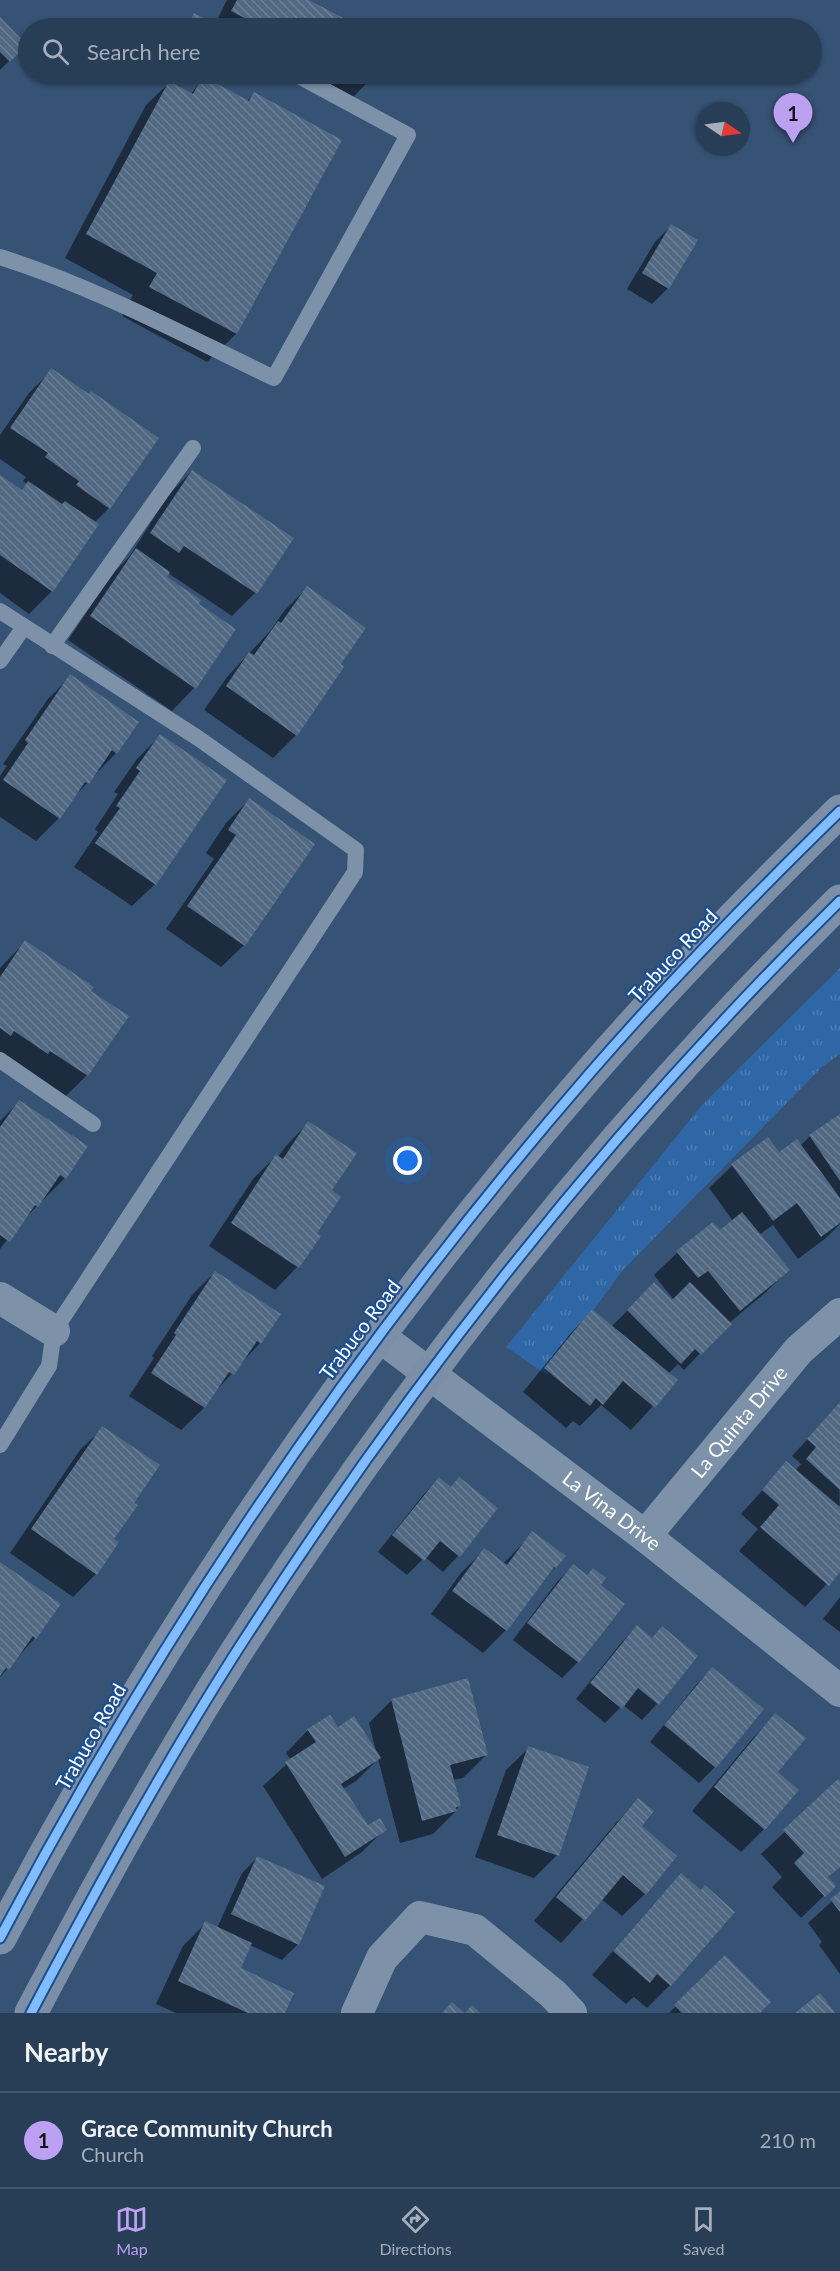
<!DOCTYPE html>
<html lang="en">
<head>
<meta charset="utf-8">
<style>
  :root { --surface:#283e57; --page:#344961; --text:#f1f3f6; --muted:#a5aeba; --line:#44576d; --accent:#bca0f2 }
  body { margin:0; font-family:Lato,sans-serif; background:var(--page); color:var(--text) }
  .compass { position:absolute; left:696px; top:102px; width:54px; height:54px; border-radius:50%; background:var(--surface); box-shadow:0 2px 4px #0004; rotate:103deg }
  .you { position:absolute; left:408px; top:1161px; width:21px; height:21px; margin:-15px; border:4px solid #fff; border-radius:50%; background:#1a73e8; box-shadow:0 0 0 9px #1a73e833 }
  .badge { display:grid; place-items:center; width:39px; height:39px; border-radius:50%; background:var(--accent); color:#111; font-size:20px; font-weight:700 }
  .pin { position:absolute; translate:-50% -50px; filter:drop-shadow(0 2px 3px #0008) }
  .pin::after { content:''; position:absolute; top:32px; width:21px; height:18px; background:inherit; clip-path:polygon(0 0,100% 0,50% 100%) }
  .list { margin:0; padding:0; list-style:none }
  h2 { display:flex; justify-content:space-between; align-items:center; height:78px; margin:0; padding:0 24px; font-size:26px }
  h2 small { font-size:20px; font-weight:400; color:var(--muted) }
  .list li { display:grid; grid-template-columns:39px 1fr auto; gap:18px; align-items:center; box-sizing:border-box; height:96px; padding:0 24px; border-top:2px solid var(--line) }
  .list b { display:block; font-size:22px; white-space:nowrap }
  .list p { margin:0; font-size:20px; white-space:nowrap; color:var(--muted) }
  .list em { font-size:20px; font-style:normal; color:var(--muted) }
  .icon { flex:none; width:33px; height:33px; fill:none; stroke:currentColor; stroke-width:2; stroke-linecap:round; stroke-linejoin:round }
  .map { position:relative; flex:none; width:840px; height:2013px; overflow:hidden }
  .search { position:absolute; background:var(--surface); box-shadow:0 2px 4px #0004; left:18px; right:18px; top:18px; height:66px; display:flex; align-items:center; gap:15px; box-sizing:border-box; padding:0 21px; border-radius:33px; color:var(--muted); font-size:22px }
  .sheet { height:174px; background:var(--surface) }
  nav { display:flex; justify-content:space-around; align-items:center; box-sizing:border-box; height:84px; border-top:2px solid var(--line); background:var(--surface); font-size:16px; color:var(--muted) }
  nav a { display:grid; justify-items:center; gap:3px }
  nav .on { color:var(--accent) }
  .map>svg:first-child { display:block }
  .grass { fill:url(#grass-tufts) }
  .shadow { fill:#0007 }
  .building { fill:url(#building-back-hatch) }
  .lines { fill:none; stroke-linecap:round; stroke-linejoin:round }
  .lane { stroke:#7d92a8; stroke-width:16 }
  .street { stroke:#7d92a8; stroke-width:32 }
  .primary { stroke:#7d8ea7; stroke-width:33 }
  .cycleway-casing { stroke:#1b4f8f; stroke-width:13 }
  .cycleway { stroke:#80bcff; stroke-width:9 }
  .labels { text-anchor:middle; stroke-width:4.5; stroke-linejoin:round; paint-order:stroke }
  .street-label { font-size:20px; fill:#fff; stroke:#1b4f8f }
</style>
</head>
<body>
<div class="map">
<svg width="840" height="2013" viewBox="0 0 840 2013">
  <defs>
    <pattern id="grass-tufts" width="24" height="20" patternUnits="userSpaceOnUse" patternTransform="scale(1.5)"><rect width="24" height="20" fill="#2f66a5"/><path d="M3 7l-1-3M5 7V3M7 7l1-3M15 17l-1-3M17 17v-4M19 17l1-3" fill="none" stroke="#4e7db2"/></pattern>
    <pattern id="building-back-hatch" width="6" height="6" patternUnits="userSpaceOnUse" patternTransform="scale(1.5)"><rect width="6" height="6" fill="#526984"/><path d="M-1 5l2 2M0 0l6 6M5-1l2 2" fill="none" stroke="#6c8096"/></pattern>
  </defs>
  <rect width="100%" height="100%" fill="#365274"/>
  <polygon class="grass" points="840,968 840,1054 822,1067 621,1272 547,1375 506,1347 702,1105"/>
  <g class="shadow">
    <polygon points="227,0 305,0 359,28 183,28 194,15 214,26"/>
    <polygon points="0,20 25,45 0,70"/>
    <polygon points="283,74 372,74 367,83 344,106"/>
    <polygon points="203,78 247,101 254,94 340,140 236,334 207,362 122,316 133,295 65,258 146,105 169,83 191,94"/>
    <polygon points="671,226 668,288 652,304 627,289 655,242"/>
    <polygon points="52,370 109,508 94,523 52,591 29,614 0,593 0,477 20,491 27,484 23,481 26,477 0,459 0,435 29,393"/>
    <polygon points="192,471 292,539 255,593 232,616 168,573 165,577 194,688 172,711 68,640 113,573 129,557 169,494"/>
    <polygon points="307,588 296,735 273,758 204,710 227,677 271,630 284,611"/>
    <polygon points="71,676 116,753 72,799 59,818 36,841 0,817 0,776 7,766 3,764 48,699"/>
    <polygon points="160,736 155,884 132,906 74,867 98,832 95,829 118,794 114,792 137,759"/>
    <polygon points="249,800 244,945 221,967 166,929 214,859 206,853 226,823"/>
    <polygon points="25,942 89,991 87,1075 64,1098 0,1060 0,968"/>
    <polygon points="19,1102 65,1178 21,1222 0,1249 0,1121"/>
    <polygon points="840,1116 840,1224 827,1237 798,1259 773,1225 759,1235 788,1270 765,1293 729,1323 684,1370 678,1364 668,1374 676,1381 631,1430 601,1405 580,1426 573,1421 566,1428 523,1392 570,1334 592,1311 611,1327 654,1284 672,1302 674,1300 654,1275 677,1253 712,1224 720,1232 733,1221 709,1188 732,1166 767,1139 779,1154 800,1146 810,1136"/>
    <polygon points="308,1123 330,1191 315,1233 319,1236 297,1267 275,1290 209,1246 253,1179 276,1156 278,1157 286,1146"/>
    <polygon points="215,1272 260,1343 213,1394 204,1408 181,1430 129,1396 154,1358 152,1356 192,1295"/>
    <polygon points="839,1405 840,1570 805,1607 739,1551 758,1529 741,1514 787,1463 795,1471 801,1464 792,1456"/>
    <polygon points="103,1428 132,1503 96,1574 73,1597 10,1553 80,1450"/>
    <polygon points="439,1479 458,1556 443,1572 425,1557 407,1575 378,1552 423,1495"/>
    <polygon points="533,1533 555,1567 543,1579 506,1630 483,1653 431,1614 461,1573 484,1550 503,1564"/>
    <polygon points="0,1564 35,1638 0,1677"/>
    <polygon points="573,1566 599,1586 578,1662 562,1678 513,1640 557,1582"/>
    <polygon points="840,1597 840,1632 823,1619"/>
    <polygon points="637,1627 651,1639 696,1656 657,1704 642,1720 623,1705 605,1723 576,1699 621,1643"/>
    <polygon points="712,1669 715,1767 699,1783 650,1742 697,1684"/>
    <polygon points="392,1700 486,1755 463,1778 453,1780 459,1805 456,1811 433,1834 400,1843 378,1759 356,1781 343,1789 367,1827 385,1829 362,1852 322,1879 263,1786 291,1760 286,1753 308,1730 337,1729 376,1752 369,1723"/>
    <polygon points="775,1715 775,1772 764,1829 741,1852 692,1811 753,1738"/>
    <polygon points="529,1748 557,1855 534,1878 475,1857 506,1770"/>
    <polygon points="838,1782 840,1784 840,1866 827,1878 834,1886 801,1918 772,1887 782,1877 761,1854"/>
    <polygon points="638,1800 645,1894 622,1916 601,1899 561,1943 534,1921 616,1823"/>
    <polygon points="258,1857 298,1944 282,1960 250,1945 239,1969 283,2013 176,2013 156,2004 183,1946 206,1923 217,1928 242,1873"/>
    <polygon points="682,1875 670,1985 647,2008 634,1997 626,2004 592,1975 659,1898"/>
    <polygon points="840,1894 840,1974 819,1945 822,1942 808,1923"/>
    <polygon points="725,1958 758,2013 669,2013"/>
  </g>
  <g class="building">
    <polygon points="237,0 309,0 362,28 264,28 231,11"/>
    <polygon points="194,13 223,28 186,28"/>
    <polygon points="0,17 27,45 10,62 0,52"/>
    <polygon points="348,74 374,74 368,84"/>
    <polygon points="203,76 249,101 254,92 342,140 237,334 149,287 157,273 86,234 169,81 193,94"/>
    <polygon points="671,224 698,240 669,289 642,273"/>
    <polygon points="51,368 89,394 91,391 159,438 110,509 76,485 79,481 45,457 48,453 10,428"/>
    <polygon points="192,470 294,538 257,594 184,546 179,553 150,533"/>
    <polygon points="0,475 22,490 28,481 62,504 65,501 99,524 53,592 0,555"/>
    <polygon points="136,548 170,572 167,577 201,600 199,604 236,629 196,689 90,616"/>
    <polygon points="307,586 366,628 341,664 344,667 297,736 226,686 249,652 254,655 278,621 281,623"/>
    <polygon points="70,674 139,722 117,754 112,750 89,784 85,782 60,819 3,780 28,743 25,740"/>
    <polygon points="160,734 227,780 156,885 95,843 120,808 116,806 140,771 136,768"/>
    <polygon points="249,798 315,844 245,946 187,906 236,835 228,830"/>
    <polygon points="25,940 94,987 91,991 129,1016 88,1076 50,1051 48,1054 14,1031 11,1036 0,1028 0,977"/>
    <polygon points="19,1100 88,1146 66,1179 60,1175 38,1207 35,1205 10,1242 0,1235 0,1127"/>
    <polygon points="840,1114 840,1181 809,1135"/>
    <polygon points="308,1121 357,1153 332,1190 341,1197 317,1233 321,1236 299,1268 231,1223 276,1154 283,1159"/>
    <polygon points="768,1137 779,1152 797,1139 840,1198 840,1223 821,1237 797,1203 773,1221 731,1164"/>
    <polygon points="742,1212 790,1270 740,1311 708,1271 698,1278 676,1251 713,1222 720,1230"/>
    <polygon points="215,1271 281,1314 261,1344 257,1341 234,1375 229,1372 205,1408 151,1373 176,1335 174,1333"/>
    <polygon points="654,1282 672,1300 690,1282 732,1324 701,1355 695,1349 681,1364 627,1310"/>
    <polygon points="592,1309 678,1380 655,1408 623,1381 603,1405 596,1398 590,1406 544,1368"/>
    <polygon points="840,1402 840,1490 806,1459 816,1447 807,1439"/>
    <polygon points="102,1426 160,1465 134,1503 138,1505 114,1539 119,1542 97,1575 31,1529"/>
    <polygon points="786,1461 840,1507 840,1572 829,1586 760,1527 779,1505 762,1490"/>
    <polygon points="439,1477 451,1487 459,1477 498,1508 460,1557 440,1541 424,1561 392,1535"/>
    <polygon points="532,1531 566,1556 556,1568 554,1567 507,1631 452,1591 484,1548 507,1565"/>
    <polygon points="0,1562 61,1604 36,1639 33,1636 9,1670 6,1668 0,1676"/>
    <polygon points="573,1564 587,1575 593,1568 606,1578 601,1585 625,1604 579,1663 527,1623"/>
    <polygon points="637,1625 652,1638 662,1626 698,1656 659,1705 638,1688 622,1709 590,1683"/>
    <polygon points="712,1667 764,1709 716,1768 664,1725"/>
    <polygon points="468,1678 488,1755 450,1765 461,1806 456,1807 457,1811 422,1821 391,1699"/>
    <polygon points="775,1713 806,1738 778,1772 799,1790 765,1830 714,1787"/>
    <polygon points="330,1715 338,1727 354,1716 381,1758 341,1784 368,1825 380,1818 387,1830 345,1857 285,1762 316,1742 307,1729"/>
    <polygon points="528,1746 589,1767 559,1856 497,1835"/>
    <polygon points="838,1779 840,1781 840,1867 828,1877 836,1886 825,1897 794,1863 804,1853 783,1830"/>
    <polygon points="638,1798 654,1811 642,1826 677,1856 646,1895 623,1875 585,1921 556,1897"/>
    <polygon points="257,1856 325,1886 299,1945 231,1914"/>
    <polygon points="681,1873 701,1890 705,1885 735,1912 671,1986 657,1974 650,1983 613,1951"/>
    <polygon points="840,1892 840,1912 830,1899"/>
    <polygon points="205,1921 252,1943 241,1968 294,1993 285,2013 248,2013 178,1981"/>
    <polygon points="725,1955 771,2002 760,2013 682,2013 674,2005"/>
    <polygon points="820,1993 835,2013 795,2013"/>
    <polygon points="452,2002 464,2013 442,2013"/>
    <polygon points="472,2005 480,2013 465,2013"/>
  </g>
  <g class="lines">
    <g class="lane">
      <path d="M0 257C95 287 184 335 274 378L408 135 295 74"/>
      <polyline points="0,611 198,738 356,850 355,872 54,1331 49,1366 0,1445"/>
      <polyline points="52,646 193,448"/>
      <polyline points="0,661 24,627"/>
      <polyline points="0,1060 93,1124"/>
    </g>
    <g class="street">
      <polyline points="0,1298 54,1331"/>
      <path id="s1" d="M379 1336 645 1536 840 1691"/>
      <path id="s2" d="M645 1536 799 1350 840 1314"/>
      <polyline points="357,2013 382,1958 420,1917 475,1930 553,1994 571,2013"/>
    </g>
    <g class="primary">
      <path d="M0 1938C164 1626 360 1339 590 1073 669 982 754 895 840 811"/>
      <path d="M31 2013C95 1892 160 1772 233 1657 408 1384 609 1128 840 901"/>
    </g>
    <g class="cycleway-casing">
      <g id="cycleway">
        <path d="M0 1938C164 1626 360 1339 590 1073 669 982 754 895 840 811"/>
        <path d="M31 2013C95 1892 160 1772 233 1657 408 1384 609 1128 840 901"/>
      </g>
    </g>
    <use href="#cycleway" class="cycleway"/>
  </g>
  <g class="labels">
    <g class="street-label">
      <text transform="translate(673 956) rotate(-47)" y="7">Trabuco Road</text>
      <text transform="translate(360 1330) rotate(-53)" y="7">Trabuco Road</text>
      <text dy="7" stroke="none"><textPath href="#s2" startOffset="148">La Quinta Drive</textPath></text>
      <text dy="7" stroke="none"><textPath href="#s1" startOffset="291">La Vina Drive</textPath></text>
      <text transform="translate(91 1737) rotate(-60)" y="7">Trabuco Road</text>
    </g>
  </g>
</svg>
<svg class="compass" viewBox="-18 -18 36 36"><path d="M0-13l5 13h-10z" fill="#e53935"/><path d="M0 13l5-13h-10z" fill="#a5aeba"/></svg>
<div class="you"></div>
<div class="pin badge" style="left:793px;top:143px">1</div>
<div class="search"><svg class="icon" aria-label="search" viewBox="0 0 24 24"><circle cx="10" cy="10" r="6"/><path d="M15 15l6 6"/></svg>Search here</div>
</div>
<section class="sheet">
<h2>Nearby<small></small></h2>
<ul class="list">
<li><span class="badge">1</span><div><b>Grace Community Church</b><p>Church</p></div><em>210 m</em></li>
</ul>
</section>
<nav>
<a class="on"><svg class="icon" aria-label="map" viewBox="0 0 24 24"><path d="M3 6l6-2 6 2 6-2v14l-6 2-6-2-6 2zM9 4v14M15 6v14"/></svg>Map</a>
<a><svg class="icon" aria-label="directions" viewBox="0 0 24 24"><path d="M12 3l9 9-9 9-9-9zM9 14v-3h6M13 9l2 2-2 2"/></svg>Directions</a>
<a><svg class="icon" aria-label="saved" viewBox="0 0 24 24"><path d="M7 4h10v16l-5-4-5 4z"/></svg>Saved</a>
</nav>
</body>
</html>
